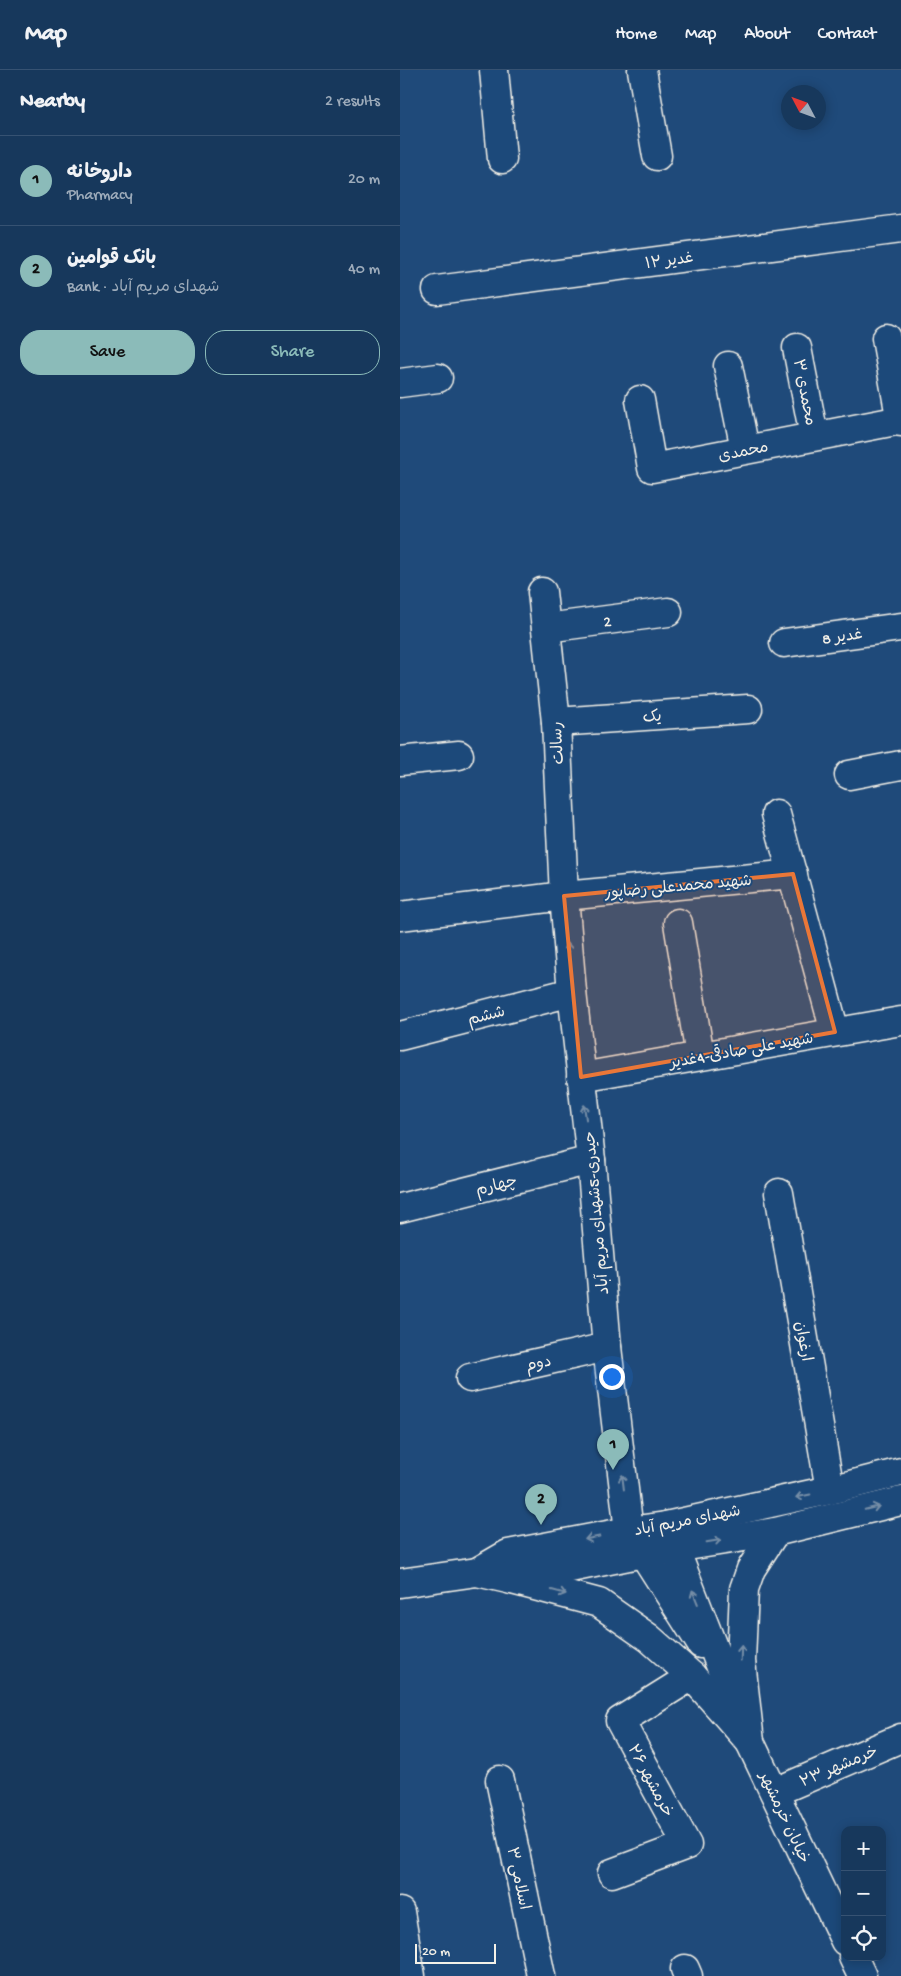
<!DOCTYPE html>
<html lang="en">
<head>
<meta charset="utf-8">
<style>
  :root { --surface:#17385c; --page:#203f62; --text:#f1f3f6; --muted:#9eacbb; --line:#365272; --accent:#8bbbb9 }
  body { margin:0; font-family:"Gochi Hand","Playpen Sans Arabic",sans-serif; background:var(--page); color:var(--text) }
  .controls { position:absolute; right:15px; bottom:15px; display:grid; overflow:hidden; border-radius:10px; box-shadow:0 2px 12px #0003 }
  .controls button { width:45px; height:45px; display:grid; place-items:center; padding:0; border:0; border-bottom:1px solid var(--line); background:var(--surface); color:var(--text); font:25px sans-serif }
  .compass { position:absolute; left:381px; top:15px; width:45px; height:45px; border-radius:50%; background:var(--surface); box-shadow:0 2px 12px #0003; rotate:311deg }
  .scale { position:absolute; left:15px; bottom:12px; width:81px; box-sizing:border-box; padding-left:5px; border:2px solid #f4f1e8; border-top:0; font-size:14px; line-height:18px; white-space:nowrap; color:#f4f1e8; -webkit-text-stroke:4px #1f4a7a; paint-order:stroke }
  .you { position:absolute; left:211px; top:1306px; width:18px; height:18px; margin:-12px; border:4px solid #fff; border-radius:50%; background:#1a73e8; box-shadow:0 0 0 8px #1a73e833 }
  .badge { display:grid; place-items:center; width:32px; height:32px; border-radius:50%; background:var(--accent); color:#111; font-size:16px; font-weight:700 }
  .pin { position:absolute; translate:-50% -41px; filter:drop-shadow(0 1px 2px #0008) }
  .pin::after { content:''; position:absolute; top:26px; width:18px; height:15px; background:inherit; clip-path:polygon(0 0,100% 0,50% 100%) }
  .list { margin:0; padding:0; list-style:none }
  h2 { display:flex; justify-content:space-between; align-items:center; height:65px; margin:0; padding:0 20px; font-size:21px }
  h2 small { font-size:16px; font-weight:400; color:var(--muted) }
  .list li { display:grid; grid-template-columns:32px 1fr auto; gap:15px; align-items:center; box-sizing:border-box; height:90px; padding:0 20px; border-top:1px solid var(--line) }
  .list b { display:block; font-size:19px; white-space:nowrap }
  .list p { margin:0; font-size:16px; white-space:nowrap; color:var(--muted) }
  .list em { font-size:16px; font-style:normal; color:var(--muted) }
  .actions { display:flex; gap:10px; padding:15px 20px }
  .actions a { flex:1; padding:11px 0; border:1px solid var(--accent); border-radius:20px; text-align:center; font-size:18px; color:var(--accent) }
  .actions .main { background:var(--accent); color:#111 }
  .icon { flex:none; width:28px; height:28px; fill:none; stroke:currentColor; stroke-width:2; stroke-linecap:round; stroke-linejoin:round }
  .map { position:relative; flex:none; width:501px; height:1906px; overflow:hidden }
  header { display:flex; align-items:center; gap:30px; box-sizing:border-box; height:70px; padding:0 25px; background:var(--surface); border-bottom:1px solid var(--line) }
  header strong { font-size:24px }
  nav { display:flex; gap:28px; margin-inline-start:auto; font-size:18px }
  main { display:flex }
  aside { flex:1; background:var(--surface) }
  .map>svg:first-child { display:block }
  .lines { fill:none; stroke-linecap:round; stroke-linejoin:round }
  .minor-casing { stroke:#f4f1e8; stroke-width:31 }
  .secondary-casing { stroke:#f4f1e8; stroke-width:31 }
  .minor { stroke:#1f4a7a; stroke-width:28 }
  .secondary { stroke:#1f4a7a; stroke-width:28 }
  .oneway { stroke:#748da6 }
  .marked { fill:#ea7738; fill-opacity:0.2; stroke:#ea7738; stroke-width:4; stroke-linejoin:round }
  .labels { text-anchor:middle; stroke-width:4; stroke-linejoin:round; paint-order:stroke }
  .street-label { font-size:16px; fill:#f4f1e8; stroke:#1f4a7a }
</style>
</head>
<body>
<header>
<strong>Map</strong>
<nav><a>Home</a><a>Map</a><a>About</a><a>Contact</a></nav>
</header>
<main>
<aside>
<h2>Nearby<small>2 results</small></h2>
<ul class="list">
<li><span class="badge">1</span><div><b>داروخانه</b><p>Pharmacy</p></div><em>20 m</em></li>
<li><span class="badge">2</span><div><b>بانک قوامین</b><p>Bank · شهدای مریم آباد</p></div><em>40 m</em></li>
</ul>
<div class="actions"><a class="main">Save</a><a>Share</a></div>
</aside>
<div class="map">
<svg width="501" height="1906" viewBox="0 0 501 1906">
  <rect width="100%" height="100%" fill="#1f4a7a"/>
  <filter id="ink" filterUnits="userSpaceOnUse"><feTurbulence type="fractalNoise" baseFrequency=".02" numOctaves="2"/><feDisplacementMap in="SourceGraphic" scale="10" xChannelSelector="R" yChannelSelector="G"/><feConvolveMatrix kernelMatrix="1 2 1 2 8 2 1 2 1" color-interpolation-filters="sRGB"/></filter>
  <g filter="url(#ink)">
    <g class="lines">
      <g class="minor-casing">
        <g id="minor">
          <polyline points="94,0 102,89"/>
          <polyline points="242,0 257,86"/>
          <polyline points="37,220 501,159"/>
          <polyline points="486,268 501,352"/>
          <polyline points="397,278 414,366"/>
          <polyline points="328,296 345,379"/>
          <polyline points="0,313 38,308"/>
          <polyline points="240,330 252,398 501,350"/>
          <polyline points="142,522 156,652 164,826 172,922 191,1090 207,1277 229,1461"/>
          <polyline points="146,558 268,542"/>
          <polyline points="384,573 501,557"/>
          <polyline points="156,652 348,639"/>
          <polyline points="0,691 59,685"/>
          <polyline points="449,705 501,695"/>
          <polyline points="376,744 435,962"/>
          <polyline points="0,846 164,826 393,804"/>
          <polyline points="278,853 300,986"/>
          <polyline points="0,966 172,922"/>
          <polyline points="181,1007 501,951"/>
          <polyline points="379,1123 430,1420"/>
          <polyline points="0,1138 191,1090"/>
          <polyline points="70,1308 207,1277"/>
          <polyline points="100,1710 141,1906"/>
          <polyline points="375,1722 501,1668"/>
          <polyline points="212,1803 287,1775 220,1651 292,1606"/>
          <polyline points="0,1842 11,1906"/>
          <polyline points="285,1899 288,1906"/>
        </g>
      </g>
      <g class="secondary-casing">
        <g id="secondary">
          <polyline points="266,1456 350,1672 445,1871"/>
          <polyline points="234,1469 301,1574"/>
          <polyline points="77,1502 108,1484 229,1461 266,1456 430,1420 501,1402"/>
          <polyline points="112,1510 199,1533 249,1568 292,1606 350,1672 341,1591 344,1519 351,1499 375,1462"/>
          <polyline points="0,1513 77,1502 112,1510 243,1483 375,1462 501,1431"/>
          <polyline points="453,1887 462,1906"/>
        </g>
      </g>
      <use href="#minor" class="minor"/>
      <use href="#secondary" class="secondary"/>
    </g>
    <defs><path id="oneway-shaft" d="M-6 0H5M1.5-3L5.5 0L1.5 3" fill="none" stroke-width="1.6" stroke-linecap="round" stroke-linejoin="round" transform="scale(1.25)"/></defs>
    <g class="oneway">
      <use href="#oneway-shaft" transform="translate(168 880) rotate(-95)"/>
      <use href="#oneway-shaft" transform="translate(185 1042) rotate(-98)"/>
      <use href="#oneway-shaft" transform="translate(223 1412) rotate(-97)"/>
      <use href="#oneway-shaft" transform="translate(403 1426) rotate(168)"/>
      <use href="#oneway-shaft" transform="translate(472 1438) rotate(-14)"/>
      <use href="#oneway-shaft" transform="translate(192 1468) rotate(169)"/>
      <use href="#oneway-shaft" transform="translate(314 1471) rotate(-9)"/>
      <use href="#oneway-shaft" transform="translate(159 1522) rotate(15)"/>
      <use href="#oneway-shaft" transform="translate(295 1527) rotate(-112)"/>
      <use href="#oneway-shaft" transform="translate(341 1583) rotate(-88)"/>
    </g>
  </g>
  <path class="marked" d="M393 804 435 962 181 1007 164 826Z"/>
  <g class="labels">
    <g class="street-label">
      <text transform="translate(269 189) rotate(-8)" y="6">غدیر ۱۲</text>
      <text transform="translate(406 322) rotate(79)" y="6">محمدی ۳</text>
      <text transform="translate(343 380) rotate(-11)" y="6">محمدی</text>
      <text transform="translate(207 550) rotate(-8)" y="6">2</text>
      <text transform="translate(442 565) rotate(-8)" y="6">غدیر 8</text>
      <text transform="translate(252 645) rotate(-4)" y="6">یک</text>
      <text transform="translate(156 673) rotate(-93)" y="6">رسالت</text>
      <text transform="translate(278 815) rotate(-5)" y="6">شهید محمدعلی رضاپور</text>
      <text transform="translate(86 944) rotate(-14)" y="6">ششم</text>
      <text transform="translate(341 979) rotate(-10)" y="6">شهید علی صادقی-4غدیر</text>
      <text transform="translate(96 1114) rotate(-14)" y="6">چهارم</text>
      <text transform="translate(195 1143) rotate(-95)" y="6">حیدری-5شهدای مریم آباد</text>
      <text transform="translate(405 1271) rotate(80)" y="6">ارغوان</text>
      <text transform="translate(138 1292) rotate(-13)" y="6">دوم</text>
      <text transform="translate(287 1449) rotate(-11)" y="6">شهدای مریم آباد</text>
      <text transform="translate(438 1695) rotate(-23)" y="6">خرمشهر ۲۳</text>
      <text transform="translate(252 1710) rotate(62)" y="6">خرمشهر ۲۶</text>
      <text transform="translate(386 1747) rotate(65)" y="6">خیابان خرمشهر</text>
      <text transform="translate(120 1808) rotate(78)" y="6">اسلامی ۳</text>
    </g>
  </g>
</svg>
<div class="controls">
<button>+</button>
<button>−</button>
<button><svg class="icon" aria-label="locate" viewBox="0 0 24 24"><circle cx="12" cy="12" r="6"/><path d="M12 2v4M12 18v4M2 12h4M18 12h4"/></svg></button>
</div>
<svg class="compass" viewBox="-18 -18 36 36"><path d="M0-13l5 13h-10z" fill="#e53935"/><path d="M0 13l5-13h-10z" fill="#9eacbb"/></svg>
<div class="scale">20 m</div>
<div class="you"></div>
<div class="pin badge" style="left:213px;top:1400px">1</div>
<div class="pin badge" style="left:141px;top:1455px">2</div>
</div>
</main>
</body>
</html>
